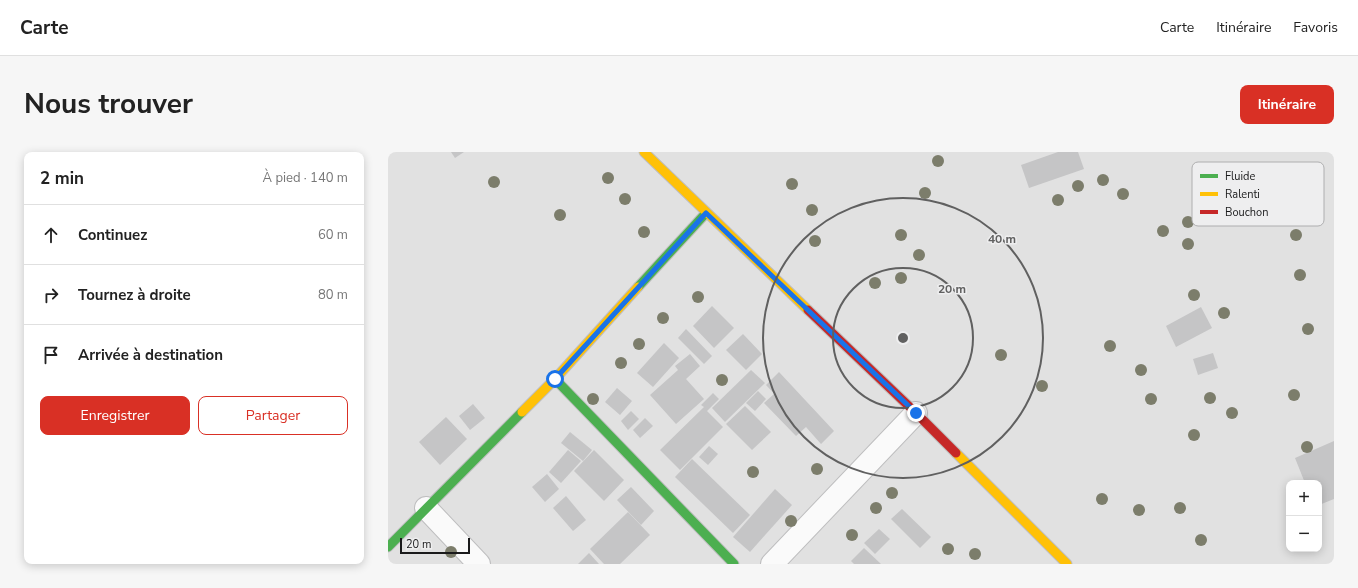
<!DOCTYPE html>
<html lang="fr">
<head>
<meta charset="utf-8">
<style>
  :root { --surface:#fff; --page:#f6f6f6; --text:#222; --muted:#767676; --line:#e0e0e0; --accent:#d93025 }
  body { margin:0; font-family:"Nunito Sans",sans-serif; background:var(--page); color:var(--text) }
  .controls { position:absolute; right:12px; bottom:12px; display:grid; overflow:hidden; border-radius:8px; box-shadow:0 2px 10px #0003 }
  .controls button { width:36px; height:36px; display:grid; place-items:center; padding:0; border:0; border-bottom:1px solid var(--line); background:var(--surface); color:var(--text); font:20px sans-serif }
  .scale { position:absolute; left:12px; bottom:10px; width:70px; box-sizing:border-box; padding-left:4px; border:2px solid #1a1a1b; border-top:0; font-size:11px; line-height:14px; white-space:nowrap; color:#1a1a1b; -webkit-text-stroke:3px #eeeeef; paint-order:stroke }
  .stop { position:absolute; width:12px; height:12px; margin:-9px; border:3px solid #1a73e8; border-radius:50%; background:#fff }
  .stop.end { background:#1a73e8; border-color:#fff; box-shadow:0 1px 4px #0008 }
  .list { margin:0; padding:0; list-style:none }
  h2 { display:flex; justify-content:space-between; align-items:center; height:52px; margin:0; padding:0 16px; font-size:17px }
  h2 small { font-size:13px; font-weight:400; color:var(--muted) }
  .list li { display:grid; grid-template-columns:26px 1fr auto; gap:12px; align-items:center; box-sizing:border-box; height:60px; padding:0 16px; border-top:1px solid var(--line) }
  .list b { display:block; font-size:15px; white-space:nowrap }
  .list em { font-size:13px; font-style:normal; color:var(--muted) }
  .actions { display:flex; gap:8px; padding:12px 16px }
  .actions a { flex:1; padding:9px 0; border:1px solid var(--accent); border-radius:8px; text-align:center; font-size:14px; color:var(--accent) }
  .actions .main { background:var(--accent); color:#fff }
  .icon { flex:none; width:22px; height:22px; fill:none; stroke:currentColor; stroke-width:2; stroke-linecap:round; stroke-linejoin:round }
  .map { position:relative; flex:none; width:946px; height:412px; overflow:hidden; border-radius:8px }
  header { display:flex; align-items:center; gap:24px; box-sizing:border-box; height:56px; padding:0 20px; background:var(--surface); border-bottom:1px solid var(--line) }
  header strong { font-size:19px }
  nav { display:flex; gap:22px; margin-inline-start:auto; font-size:14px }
  .intro { display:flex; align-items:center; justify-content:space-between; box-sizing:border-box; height:96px; padding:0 24px }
  h1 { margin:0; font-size:28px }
  .button { padding:10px 18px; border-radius:8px; background:var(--accent); color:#fff; font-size:14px; font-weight:700 }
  main { display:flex; gap:24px; padding:0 24px }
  aside { flex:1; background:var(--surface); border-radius:8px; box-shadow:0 2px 10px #0003 }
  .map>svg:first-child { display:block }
  .building { fill:#c5c5c6 }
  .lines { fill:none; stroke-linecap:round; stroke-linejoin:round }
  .street-casing { stroke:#bebebf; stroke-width:24 }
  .fast-casing { stroke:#bebebf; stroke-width:11 }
  .slow-casing { stroke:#bebebf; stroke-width:11 }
  .jam-casing { stroke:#bebebf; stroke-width:11 }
  .street { stroke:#fafafa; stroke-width:22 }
  .fast { stroke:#4caf50; stroke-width:9 }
  .slow { stroke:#ffc107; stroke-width:9 }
  .jam { stroke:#c62828; stroke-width:9 }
  .tree { fill:#7c7d6b }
  .route { stroke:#1a73e8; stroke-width:5 }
  .ring { fill:none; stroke:#606060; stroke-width:2 }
  .key { fill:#eeeeef; stroke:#aeaeaf; stroke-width:1 }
  .key-label { font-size:11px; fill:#1a1a1b }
  .centre { fill:#606060; stroke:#eeeeef; stroke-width:2 }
  .ring-label { font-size:12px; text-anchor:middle; font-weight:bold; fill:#606060; stroke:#eeeeef; stroke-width:3; stroke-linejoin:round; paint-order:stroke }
</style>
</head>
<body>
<header>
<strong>Carte</strong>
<nav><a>Carte</a><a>Itinéraire</a><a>Favoris</a></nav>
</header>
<div class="intro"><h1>Nous trouver</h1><a class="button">Itinéraire</a></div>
<main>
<aside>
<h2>2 min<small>À pied · 140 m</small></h2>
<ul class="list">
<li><svg class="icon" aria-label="ahead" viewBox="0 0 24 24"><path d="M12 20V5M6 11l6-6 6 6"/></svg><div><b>Continuez</b></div><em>60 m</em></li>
<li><svg class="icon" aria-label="right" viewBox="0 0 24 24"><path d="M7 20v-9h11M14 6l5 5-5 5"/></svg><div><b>Tournez à droite</b></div><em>80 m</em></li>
<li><svg class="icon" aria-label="arrive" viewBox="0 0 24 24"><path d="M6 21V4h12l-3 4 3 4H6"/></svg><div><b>Arrivée à destination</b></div></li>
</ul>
<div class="actions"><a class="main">Enregistrer</a><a>Partager</a></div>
</aside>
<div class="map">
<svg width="946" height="412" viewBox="0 0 946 412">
  <rect width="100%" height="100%" fill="#e1e1e1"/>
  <g class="building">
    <polygon points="63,0 76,0 67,6"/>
    <polygon points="670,0 690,0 696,17 641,36 633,13"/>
    <polygon points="324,154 346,176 326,196 305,174"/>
    <polygon points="813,155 824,176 788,195 778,174"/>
    <polygon points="298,177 324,204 316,212 290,186"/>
    <polygon points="355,182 374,202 358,218 338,198"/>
    <polygon points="276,191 291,206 265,235 249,221"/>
    <polygon points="825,201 830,216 810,223 805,207"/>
    <polygon points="302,202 312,214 298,227 316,247 288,272 262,243 290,218 287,214"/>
    <polygon points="363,218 377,231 337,270 324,256"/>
    <polygon points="391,220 446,279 433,292 418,275 408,284 376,251 386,242 395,251 378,233"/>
    <polygon points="229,236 244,249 232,263 217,250"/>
    <polygon points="370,239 378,247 367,259 358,251"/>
    <polygon points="325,241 331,247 319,259 335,275 292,318 272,298 316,255 313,253"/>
    <polygon points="85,252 97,266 82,278 71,264"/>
    <polygon points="357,254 383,280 364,298 338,272"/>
    <polygon points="243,259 251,267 240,278 233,269"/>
    <polygon points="58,265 79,287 52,313 31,290"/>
    <polygon points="257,266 265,274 252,286 245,278"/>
    <polygon points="182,280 204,298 195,309 173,291"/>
    <polygon points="946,289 946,347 931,353 931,331 917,331 907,306"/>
    <polygon points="321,294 330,302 320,313 311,305"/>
    <polygon points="180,298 193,309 173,331 161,320"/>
    <polygon points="206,298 236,328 216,349 186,319"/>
    <polygon points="304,307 362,363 345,381 287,325"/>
    <polygon points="159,322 171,337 157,350 144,335"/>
    <polygon points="243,335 266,359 253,373 229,348"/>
    <polygon points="387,337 404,353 362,400 345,385"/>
    <polygon points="178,344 198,368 185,379 165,356"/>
    <polygon points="514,357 543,385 532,396 503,367"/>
    <polygon points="240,360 262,383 232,412 216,412 202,397"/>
    <polygon points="491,377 502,387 487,402 476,391"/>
    <polygon points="476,396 493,412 466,412 463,409"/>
    <polygon points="201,401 211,412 190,412"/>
  </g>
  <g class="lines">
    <g class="street-casing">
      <g id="street">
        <polyline points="38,356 91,412"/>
        <polyline points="384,412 528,261"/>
      </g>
    </g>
    <g class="fast-casing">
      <g id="fast">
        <polyline points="250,135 318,61"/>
        <polyline points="167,227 346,412"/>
        <polyline points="0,395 134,260"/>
      </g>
    </g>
    <g class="slow-casing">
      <g id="slow">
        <polyline points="256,0 420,158"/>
        <polyline points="134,260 167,227 250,135"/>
        <polyline points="568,301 679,412"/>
      </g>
    </g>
    <g class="jam-casing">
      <polyline id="jam" points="420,158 528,261 568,301"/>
    </g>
    <use href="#street" class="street"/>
    <use href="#fast" class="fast"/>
    <use href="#slow" class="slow"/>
    <use href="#jam" class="jam"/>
  </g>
  <g class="tree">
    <circle cx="550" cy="9" r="6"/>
    <circle cx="220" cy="26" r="6"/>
    <circle cx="715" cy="28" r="6"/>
    <circle cx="106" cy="30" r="6"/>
    <circle cx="404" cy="32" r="6"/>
    <circle cx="690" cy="34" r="6"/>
    <circle cx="537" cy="41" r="6"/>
    <circle cx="735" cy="42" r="6"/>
    <circle cx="237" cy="47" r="6"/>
    <circle cx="670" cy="48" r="6"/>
    <circle cx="424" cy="58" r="6"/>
    <circle cx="172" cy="63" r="6"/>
    <circle cx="800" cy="70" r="6"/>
    <circle cx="775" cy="79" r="6"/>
    <circle cx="256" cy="80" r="6"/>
    <circle cx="513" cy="83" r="6"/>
    <circle cx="908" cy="83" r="6"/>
    <circle cx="427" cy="89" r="6"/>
    <circle cx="800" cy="92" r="6"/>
    <circle cx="531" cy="103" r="6"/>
    <circle cx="912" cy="123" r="6"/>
    <circle cx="513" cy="126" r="6"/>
    <circle cx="487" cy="131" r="6"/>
    <circle cx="806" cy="143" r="6"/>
    <circle cx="310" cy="145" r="6"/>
    <circle cx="836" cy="161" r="6"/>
    <circle cx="275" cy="166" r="6"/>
    <circle cx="920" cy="177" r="6"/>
    <circle cx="251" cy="192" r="6"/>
    <circle cx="722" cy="194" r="6"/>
    <circle cx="613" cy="203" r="6"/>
    <circle cx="233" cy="211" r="6"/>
    <circle cx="753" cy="218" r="6"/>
    <circle cx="334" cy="228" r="6"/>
    <circle cx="654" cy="234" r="6"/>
    <circle cx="906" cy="243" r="6"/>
    <circle cx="822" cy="246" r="6"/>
    <circle cx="205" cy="247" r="6"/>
    <circle cx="763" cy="247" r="6"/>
    <circle cx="844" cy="261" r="6"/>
    <circle cx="806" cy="283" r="6"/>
    <circle cx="919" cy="295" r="6"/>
    <circle cx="429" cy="317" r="6"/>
    <circle cx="365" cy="320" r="6"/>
    <circle cx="504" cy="341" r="6"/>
    <circle cx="714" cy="347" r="6"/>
    <circle cx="488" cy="356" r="6"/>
    <circle cx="792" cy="356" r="6"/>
    <circle cx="751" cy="358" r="6"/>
    <circle cx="403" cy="369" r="6"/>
    <circle cx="464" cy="383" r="6"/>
    <circle cx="813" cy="388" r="6"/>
    <circle cx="560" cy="397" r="6"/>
    <circle cx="63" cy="400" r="6"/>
    <circle cx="587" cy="402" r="6"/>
  </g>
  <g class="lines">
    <polyline class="route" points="167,227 318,61 528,261"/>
  </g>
  <g class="ring">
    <circle cx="515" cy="186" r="70"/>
    <circle cx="515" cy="186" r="140"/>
  </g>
  <rect x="804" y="10" width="132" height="64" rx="6" class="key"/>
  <rect x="812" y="22" width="18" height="4" fill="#4caf50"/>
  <rect x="812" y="40" width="18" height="4" fill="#ffc107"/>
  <rect x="812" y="58" width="18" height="4" fill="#c62828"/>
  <g class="key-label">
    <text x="837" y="28">Fluide</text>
    <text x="837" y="46">Ralenti</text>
    <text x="837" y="64">Bouchon</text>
  </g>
  <circle cx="515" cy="186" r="6" class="centre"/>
  <g class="ring-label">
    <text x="614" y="91">40 m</text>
    <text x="564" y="141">20 m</text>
  </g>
</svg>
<div class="controls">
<button>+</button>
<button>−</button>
</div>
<div class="scale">20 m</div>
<div class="stop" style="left:167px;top:227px"></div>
<div class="stop end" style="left:528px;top:261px"></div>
</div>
</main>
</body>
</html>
